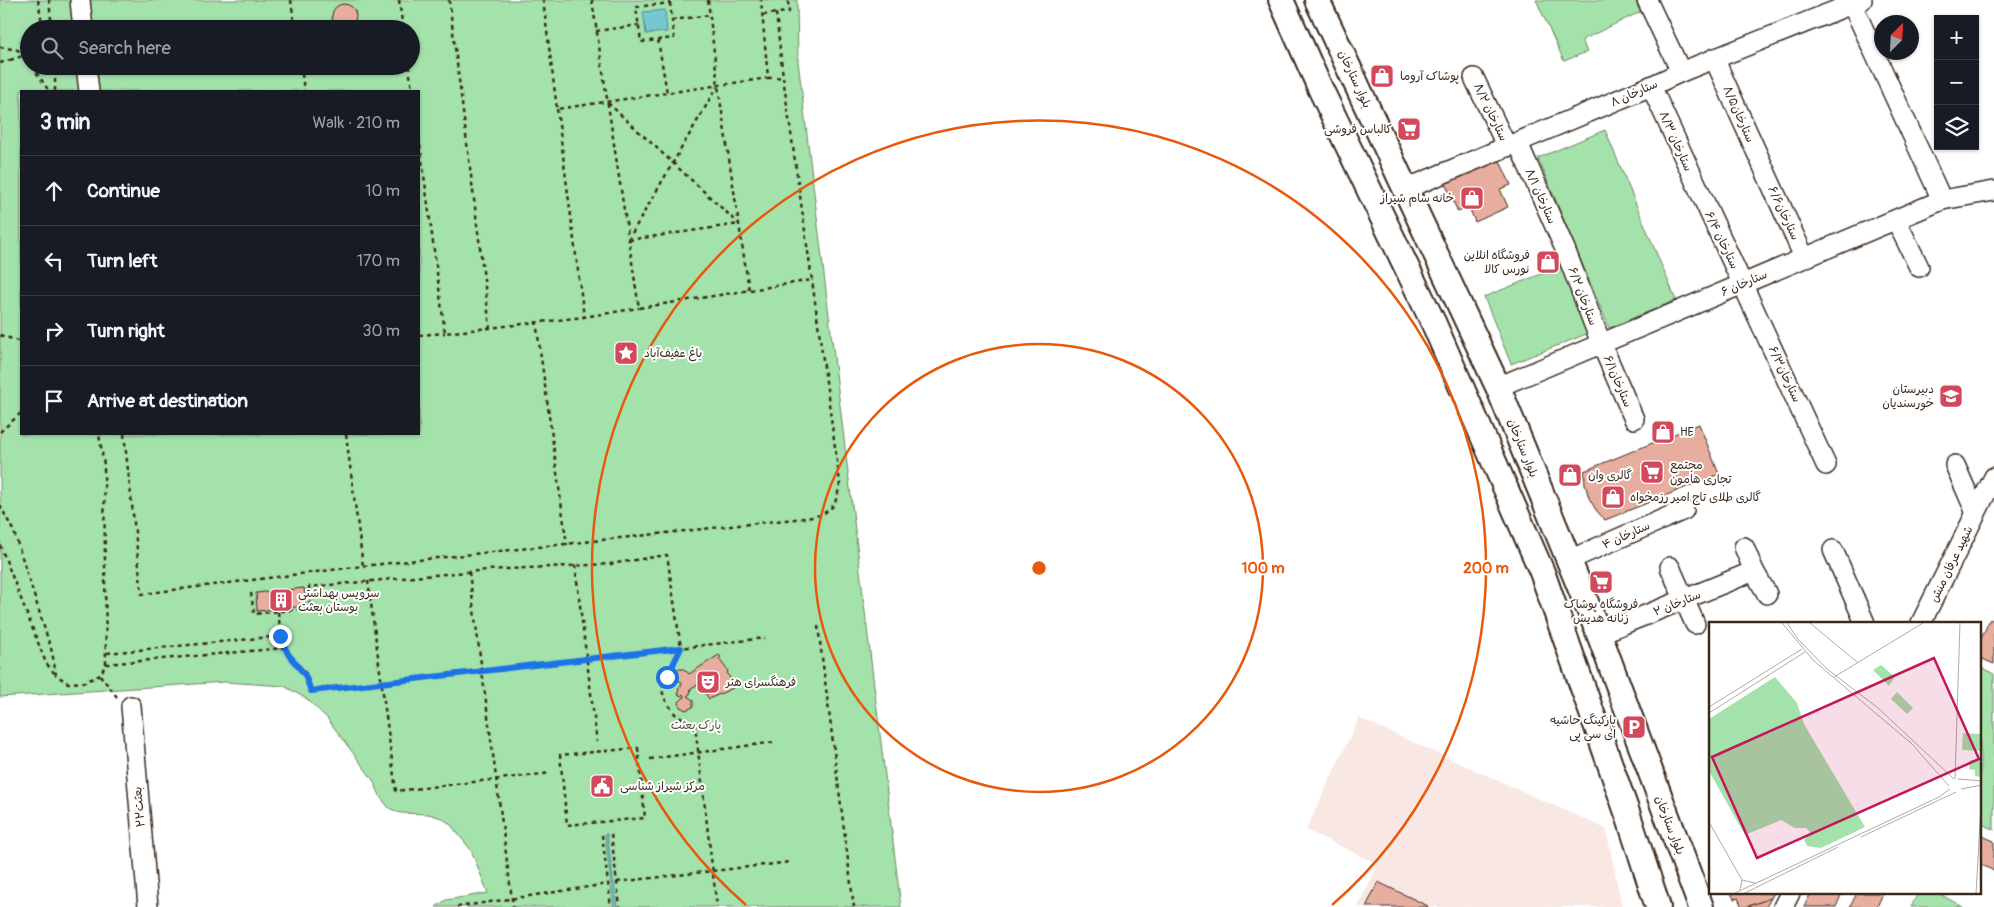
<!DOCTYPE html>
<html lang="en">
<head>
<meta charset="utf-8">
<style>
  :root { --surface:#171b24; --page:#20242c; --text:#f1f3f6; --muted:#9ea1a6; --line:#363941 }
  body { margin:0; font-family:Pangolin,"Playpen Sans Arabic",sans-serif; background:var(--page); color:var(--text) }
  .controls { position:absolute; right:15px; top:15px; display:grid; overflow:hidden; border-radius:0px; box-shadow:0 1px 4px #0004 }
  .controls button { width:45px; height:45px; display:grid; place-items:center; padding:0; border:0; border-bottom:1px solid var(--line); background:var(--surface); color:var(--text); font:25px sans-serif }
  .compass { position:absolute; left:1874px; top:15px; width:45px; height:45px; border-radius:50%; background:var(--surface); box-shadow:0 1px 4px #0004; rotate:24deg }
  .stop { position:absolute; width:15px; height:15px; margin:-11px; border:4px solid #1a73e8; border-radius:50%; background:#fff }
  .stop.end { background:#1a73e8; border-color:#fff; box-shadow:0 1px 5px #0008 }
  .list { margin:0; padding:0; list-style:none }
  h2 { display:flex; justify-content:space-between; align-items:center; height:65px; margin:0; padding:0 20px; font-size:21px }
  h2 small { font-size:16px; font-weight:400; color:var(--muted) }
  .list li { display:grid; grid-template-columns:32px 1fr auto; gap:15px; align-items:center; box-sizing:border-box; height:70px; padding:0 20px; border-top:1px solid var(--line) }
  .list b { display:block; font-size:19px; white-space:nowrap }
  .list em { font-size:16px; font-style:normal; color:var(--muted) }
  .icon { flex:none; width:28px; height:28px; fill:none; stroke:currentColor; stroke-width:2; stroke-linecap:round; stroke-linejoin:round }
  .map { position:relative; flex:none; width:1994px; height:907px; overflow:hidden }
  .search { position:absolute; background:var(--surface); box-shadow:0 1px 4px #0004; left:20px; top:20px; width:400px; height:55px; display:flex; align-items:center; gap:12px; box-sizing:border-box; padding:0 18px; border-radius:28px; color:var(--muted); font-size:19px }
  .panel { position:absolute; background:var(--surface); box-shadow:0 1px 4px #0004; left:20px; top:90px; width:400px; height:345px; border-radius:0px }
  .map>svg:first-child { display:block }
  .built { fill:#f8e7e2 }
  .green { fill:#a3e2aa; stroke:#6f8664; fill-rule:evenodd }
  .water { fill:#77c7d2; stroke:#5f888a }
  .building { fill:#e7aea0; stroke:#3b2a1e }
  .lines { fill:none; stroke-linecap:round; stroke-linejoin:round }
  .minor-casing { stroke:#3b2a1e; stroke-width:22 }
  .major-casing { stroke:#3b2a1e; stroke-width:28 }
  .path { stroke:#3b2a1e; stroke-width:2.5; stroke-dasharray:4 4; stroke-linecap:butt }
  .minor { stroke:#fff; stroke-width:19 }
  .major { stroke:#fff; stroke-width:24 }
  .path-bridge { stroke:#3b2a1e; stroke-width:2.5; stroke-dasharray:4 4; stroke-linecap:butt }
  .route { stroke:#1a73e8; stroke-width:6 }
  .ring { fill:none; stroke:#e8590c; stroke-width:2.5 }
  .labels { text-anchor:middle; stroke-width:4; stroke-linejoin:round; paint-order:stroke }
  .poi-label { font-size:12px; fill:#3b2a1e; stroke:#fff; text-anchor:start }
  .street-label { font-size:12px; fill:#3b2a1e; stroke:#fff }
  .park-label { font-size:12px; fill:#555841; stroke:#fff }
  .inset-road { fill:none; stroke:#b1aaa5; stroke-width:1 }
  .view { fill:#c2185b; fill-opacity:0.15; stroke:#c2185b; stroke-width:2.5 }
  .inset-edge { fill:none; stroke:#3b2a1e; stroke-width:2.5 }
  .centre { fill:#e8590c; stroke:#fff; stroke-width:2.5 }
  .ring-label { font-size:15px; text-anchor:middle; font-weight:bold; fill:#e8590c; stroke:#fff; stroke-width:4; stroke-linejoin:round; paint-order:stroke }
</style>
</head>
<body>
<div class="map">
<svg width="1994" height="907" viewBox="0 0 1994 907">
  <rect width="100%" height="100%" fill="#fff"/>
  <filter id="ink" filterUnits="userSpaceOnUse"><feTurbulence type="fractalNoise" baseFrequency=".02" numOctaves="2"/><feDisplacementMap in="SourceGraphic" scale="10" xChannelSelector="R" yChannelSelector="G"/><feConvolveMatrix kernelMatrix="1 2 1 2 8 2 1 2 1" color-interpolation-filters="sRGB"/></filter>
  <g filter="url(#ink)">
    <polygon class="built" points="1359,718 1606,829 1622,907 1358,907 1378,864 1306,830"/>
    <g class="green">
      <path d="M0 0H797L798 61 901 907H436L446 900 488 893 471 850 450 824 442 818 428 814 400 813 389 808 381 798 373 780 327 718 307 699 284 686 225 682 0 697ZM29 29H411V66H29ZM21 91H419V434H21Z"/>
      <polygon points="1536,0 1635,0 1640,12 1582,40 1587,52 1564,61"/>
      <polygon points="1605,130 1676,300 1609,328 1538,158"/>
      <polygon points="1561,266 1589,333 1511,364 1484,297"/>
      <polygon points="1980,667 1994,674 1994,830 1980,823"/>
      <polygon points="1918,893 1938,893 1963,907 1911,907"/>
    </g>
    <g class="water">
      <polygon points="665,10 667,32 646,34 643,12"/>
      <polygon points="605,834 607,834 617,907 614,907"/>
    </g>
    <g class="building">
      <circle cx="344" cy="16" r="12"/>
      <polygon points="1498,157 1511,185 1500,189 1508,207 1475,222 1469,207 1458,212 1444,181"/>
      <polygon points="1699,424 1719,474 1605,520 1596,510 1589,498 1585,484 1584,471"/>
      <polygon points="304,588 306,606 257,611 256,593"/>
      <polygon points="1990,619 1994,621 1994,664 1980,658 1980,641"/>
      <polygon points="719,655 721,657 719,659 728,671 727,674 734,683 733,688 709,699 700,684 691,688 690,694 687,696 693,700 693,707 686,710 680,707 679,702 684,697 683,694 681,696 678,694 679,687 682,685 682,682 677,680 676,672 678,669 684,669 689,674"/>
      <polygon points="1980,835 1994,841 1994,871 1980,864"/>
      <polygon points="1378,882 1428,906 1427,907 1366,907"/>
      <polygon points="1731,893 1774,893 1771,898 1746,907 1742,907 1738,898 1734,899"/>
      <polygon points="1811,893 1842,893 1836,907 1804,907"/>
      <polygon points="1857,893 1883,893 1877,907 1850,907"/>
      <polygon points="1771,898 1766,907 1746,907"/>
    </g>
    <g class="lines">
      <g class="minor-casing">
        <g id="minor">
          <polyline points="80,0 83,29"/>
          <polyline points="1647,0 1681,72"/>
          <polyline points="1852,4 1942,200"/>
          <polyline points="1714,58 1804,257"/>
          <polyline points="86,66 89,91"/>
          <polyline points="1474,78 1507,147"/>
          <polyline points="1651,86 1826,465"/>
          <polyline points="1518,143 1565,249 1601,343 1634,419"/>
          <polyline points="1406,189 1651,86 1681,72 1862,0"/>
          <polyline points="1896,220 1919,267"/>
          <polyline points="1498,387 1942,200 1994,191"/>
          <polyline points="1955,465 1976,513"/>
          <polyline points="1744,547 1754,571 1767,594"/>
          <polyline points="1833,550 1865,623"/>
          <polyline points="1569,560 1684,510"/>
          <polyline points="1670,567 1695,624"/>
          <polyline points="1921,623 1994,477"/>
          <polyline points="1599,634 1754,571"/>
          <polyline points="131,706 148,907"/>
          <polyline points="1783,907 1790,893"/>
        </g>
      </g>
      <g class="major-casing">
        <g id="major">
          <polyline points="1281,0 1320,88 1434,324 1542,572 1629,818 1658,907"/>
          <polyline points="1317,0 1498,387 1599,634 1701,907"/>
        </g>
      </g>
      <g class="path">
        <polyline points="38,0 43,29"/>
        <polyline points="49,0 52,29"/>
        <polyline points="291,0 295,29"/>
        <polyline points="399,0 403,29"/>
        <polyline points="449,0 490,327"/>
        <polyline points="543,0 557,109 768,78 761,0"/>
        <polyline points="592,0 639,308 812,280 783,77 776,13 789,12 788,0"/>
        <polyline points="708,0 718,86 749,290"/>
        <polygon points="670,3 674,38 641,42 636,7"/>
        <polyline points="763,15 776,13"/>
        <polyline points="672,20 710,15"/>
        <polyline points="596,31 639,25"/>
        <polyline points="658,40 667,93"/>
        <polyline points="0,47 18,50 29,62"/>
        <polyline points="0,63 10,60"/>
        <polyline points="32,66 49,91"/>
        <polyline points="301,66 304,91"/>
        <polyline points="409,66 412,91"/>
        <polyline points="768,78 783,77"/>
        <polyline points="55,91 55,66"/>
        <polyline points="608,103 738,223"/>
        <polyline points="557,109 584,317 639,308"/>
        <polyline points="419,137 445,333 584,317"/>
        <polyline points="628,240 717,87"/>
        <polyline points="629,240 739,224"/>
        <polyline points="536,321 567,545"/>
        <polyline points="0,335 21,342"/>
        <polyline points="419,335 445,333"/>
        <polyline points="0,432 21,413"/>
        <path d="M124 434 142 594 363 566 813 517C834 511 836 504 840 483L812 280"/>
        <polyline points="346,434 363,566"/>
        <polyline points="0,505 14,532 52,652 56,675 68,683 85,682 100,675 106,664 104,465 99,434"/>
        <polyline points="0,545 46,663 55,674"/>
        <polyline points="575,565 597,742"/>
        <polyline points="469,572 513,907"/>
        <polyline points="368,581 396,791 551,773"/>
        <polyline points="251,593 254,614 310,608 309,587 487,570 610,564 667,555 681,648 673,667 664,681 662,689 664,698 675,714 695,725 717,907"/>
        <polyline points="278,612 281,636 284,647 305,675 311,691 765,638"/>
        <polyline points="818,626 854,907"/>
        <polyline points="107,653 281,636"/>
        <polyline points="106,664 284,648"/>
        <polyline points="100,675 117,697"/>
        <polygon points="638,748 645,818 567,825 560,755"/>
        <polyline points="650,759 775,742"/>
        <polyline points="611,834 620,907"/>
        <polyline points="602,835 611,907"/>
        <polyline points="617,882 791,862"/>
        <polyline points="457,907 608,884"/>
      </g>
      <use href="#minor" class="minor"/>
      <use href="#major" class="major"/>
      <polyline class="path-bridge" points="10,60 29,54"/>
    </g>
  </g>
  <g class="lines" filter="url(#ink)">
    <polyline class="route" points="280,636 288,654 305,675 311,691 681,648 667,677"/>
  </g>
  <g class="ring">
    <circle cx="1039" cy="568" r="224"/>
    <path d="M746 905A447 447 0 1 1 1332 905"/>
  </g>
  <defs>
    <g id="shop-square" transform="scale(1.25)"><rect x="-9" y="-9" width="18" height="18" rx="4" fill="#d1495b" stroke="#fff"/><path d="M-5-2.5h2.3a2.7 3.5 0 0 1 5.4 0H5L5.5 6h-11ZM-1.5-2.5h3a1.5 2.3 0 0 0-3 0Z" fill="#fff"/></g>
    <g id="supermarket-square" transform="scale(1.25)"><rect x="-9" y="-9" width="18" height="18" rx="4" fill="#d1495b" stroke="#fff"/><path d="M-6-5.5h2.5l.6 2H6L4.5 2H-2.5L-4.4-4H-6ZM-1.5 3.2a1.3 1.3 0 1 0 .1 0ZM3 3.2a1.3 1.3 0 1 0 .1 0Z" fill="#fff"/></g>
    <g id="sight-square" transform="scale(1.25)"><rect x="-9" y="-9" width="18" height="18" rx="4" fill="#d1495b" stroke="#fff"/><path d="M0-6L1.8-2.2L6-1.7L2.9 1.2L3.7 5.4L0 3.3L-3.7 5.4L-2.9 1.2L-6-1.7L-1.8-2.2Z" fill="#fff"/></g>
    <g id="school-square" transform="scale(1.25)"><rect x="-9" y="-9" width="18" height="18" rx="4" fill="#d1495b" stroke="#fff"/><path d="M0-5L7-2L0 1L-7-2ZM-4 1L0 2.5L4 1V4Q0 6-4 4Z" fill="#fff"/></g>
    <g id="building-square" transform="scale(1.25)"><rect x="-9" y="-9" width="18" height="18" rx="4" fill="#d1495b" stroke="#fff"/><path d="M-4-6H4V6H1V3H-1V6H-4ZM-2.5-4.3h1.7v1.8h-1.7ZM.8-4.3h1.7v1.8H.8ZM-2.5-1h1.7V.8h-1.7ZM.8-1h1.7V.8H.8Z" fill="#fff"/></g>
    <g id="theatre-square" transform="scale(1.25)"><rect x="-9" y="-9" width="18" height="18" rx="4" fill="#d1495b" stroke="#fff"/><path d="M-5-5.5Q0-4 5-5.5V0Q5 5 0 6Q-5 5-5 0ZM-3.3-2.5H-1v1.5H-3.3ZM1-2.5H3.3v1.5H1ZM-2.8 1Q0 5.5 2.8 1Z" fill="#fff"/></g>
    <g id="parking-square" transform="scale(1.25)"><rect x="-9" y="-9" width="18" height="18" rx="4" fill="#d1495b" stroke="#fff"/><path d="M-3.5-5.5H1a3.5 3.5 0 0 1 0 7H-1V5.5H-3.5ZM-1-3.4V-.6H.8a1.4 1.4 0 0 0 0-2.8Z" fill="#fff"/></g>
    <g id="civic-square" transform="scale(1.25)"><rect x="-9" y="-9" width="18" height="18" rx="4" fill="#d1495b" stroke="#fff"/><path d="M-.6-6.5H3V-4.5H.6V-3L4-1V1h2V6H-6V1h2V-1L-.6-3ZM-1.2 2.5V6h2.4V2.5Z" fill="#fff"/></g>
  </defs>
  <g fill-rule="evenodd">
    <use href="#shop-square" x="1382" y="76"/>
    <use href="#supermarket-square" x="1409" y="129"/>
    <use href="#shop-square" x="1472" y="198"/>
    <use href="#shop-square" x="1548" y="262"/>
    <use href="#sight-square" x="626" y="353"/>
    <use href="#school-square" x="1951" y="396"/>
    <use href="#shop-square" x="1663" y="432"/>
    <use href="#supermarket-square" x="1652" y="472"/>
    <use href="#shop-square" x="1570" y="475"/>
    <use href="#shop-square" x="1613" y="497"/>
    <use href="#supermarket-square" x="1601" y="582"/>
    <use href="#building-square" x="281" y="600"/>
    <use href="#theatre-square" x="708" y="682"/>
    <use href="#parking-square" x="1634" y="727"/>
    <use href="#civic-square" x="602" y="786"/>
  </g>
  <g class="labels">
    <g class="poi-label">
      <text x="1400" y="80">پوشاک آروما</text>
      <text x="1392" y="133" text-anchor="end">کالباس فروشی</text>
      <text x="1454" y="202" text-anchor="end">خانه سام شیراز</text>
      <text x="1530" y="259" text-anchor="end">فروشگاه انلاین<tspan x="1530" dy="14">نورس کالا</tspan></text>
      <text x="644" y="357">باغ عفیف‌آباد</text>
      <text x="1934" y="393" text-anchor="end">دبیرستان<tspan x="1934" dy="14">خورسندیان</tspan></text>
      <text x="1680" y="436">HE</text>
      <text x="1670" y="469">مجتمع<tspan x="1670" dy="14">تجاری هامون</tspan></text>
      <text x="1588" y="479">گالری وان</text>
      <text x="1630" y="501">گالری طلای تاج امیر رزمخواه</text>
      <text x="298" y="597">سرویس بهداشتی<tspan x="298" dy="14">بوستان بعثت</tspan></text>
      <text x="1601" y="608" text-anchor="middle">فروشگاه پوشاک<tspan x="1601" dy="14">زنانه هدیش</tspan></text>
      <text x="726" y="686">فرهنگسرای هنر</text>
      <text x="1616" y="724" text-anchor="end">پارکینگ حاشیه<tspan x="1616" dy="14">ای سی پی</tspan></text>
      <text x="620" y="790">مرکز شیراز شناسی</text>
    </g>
    <g class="street-label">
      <text transform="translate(1355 79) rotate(65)" y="4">بلوار ستارخان</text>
      <text transform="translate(1634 93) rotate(-24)" y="4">ستارخان ۸</text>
      <text transform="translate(1491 112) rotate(64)" y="4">ستارخان ۸/۲</text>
      <text transform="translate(1739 114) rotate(66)" y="4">ستارخان۸/۵</text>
      <text transform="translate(1676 141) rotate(66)" y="4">ستارخان ۸/۳</text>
      <text transform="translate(1541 196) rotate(66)" y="4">ستارخان ۸/۱</text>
      <text transform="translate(1784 213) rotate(65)" y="4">ستارخان۶/۶</text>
      <text transform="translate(1722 240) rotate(64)" y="4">ستارخان ۶/۴</text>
      <text transform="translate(1744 283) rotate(-23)" y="4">ستارخان ۶</text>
      <text transform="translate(1583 296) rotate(69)" y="4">ستارخان ۶/۲</text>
      <text transform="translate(1785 374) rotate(65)" y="4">ستارخان۶/۳</text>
      <text transform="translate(1618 381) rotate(67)" y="4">ستارخان۶/۱</text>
      <text transform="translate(1523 448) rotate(68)" y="4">بلوار ستارخان</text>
      <text transform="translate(1626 535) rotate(-24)" y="4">۴ ستارخان</text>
      <text transform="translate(1951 564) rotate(-64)" y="4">شهید عرفان منش</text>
      <text transform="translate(1677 603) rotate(-22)" y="4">۲ ستارخان</text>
      <text transform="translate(139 807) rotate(-95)" y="4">بعثت۲۲</text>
      <text transform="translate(1670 825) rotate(69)" y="4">بلوار ستارخان</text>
    </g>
    <g class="park-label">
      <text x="696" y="729">پارک بعثت</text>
    </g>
  </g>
  <g transform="translate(1709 622)">
    <rect width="272" height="272" fill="#fff"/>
    <path d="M172 43 186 55 180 64 164 48ZM66 55 88 81 95 102 156 205 112 226 98 224 95 218 101 210 97 206H86L72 198 36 213 0 149V97ZM188 70 204 86 198 92 182 77ZM254 111 272 112V129L253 128ZM261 138 272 139V155L266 154V148L260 147Z" fill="#a3e2aa"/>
    <path class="inset-road" d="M73 1 105 39 203 122 240 164M78 1 88 16 118 47 169 86 245 157M101 1 148 40M125 55 214 1M0 85 93 27M0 91 96 30M246 157 251 1M249 157 273 159M252 167 273 163M0 200 33 258M152 215 247 170M31 268 33 258 46 261M24 272 230 175 241 167M34 272 129 225M267 272 273 166"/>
    <path class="view" d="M225 36 270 137 48 236 3 135Z"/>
    <rect width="272" height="272" class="inset-edge"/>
  </g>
  <circle cx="1039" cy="568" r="8" class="centre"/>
  <g class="ring-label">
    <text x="1263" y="573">100 m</text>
    <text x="1486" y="573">200 m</text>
  </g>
</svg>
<div class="controls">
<button>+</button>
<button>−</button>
<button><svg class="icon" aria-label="layers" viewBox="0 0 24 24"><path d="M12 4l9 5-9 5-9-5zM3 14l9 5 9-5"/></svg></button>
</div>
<svg class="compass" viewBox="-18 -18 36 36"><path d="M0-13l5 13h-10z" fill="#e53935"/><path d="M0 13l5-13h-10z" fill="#9ea1a6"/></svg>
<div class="stop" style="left:667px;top:677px"></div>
<div class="stop end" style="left:280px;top:636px"></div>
<div class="search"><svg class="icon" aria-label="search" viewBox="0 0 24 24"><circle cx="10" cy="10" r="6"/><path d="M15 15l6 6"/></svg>Search here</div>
<section class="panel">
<h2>3 min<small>Walk · 210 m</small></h2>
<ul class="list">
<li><svg class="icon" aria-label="ahead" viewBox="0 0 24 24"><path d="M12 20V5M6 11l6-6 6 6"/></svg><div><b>Continue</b></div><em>10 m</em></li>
<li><svg class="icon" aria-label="left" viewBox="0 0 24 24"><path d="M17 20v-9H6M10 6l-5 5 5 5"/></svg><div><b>Turn left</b></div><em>170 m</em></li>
<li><svg class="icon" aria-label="right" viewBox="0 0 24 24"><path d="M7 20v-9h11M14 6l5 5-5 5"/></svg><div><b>Turn right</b></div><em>30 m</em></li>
<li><svg class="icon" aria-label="arrive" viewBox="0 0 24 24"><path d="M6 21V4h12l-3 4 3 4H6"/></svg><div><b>Arrive at destination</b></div></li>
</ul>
</section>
</div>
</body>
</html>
